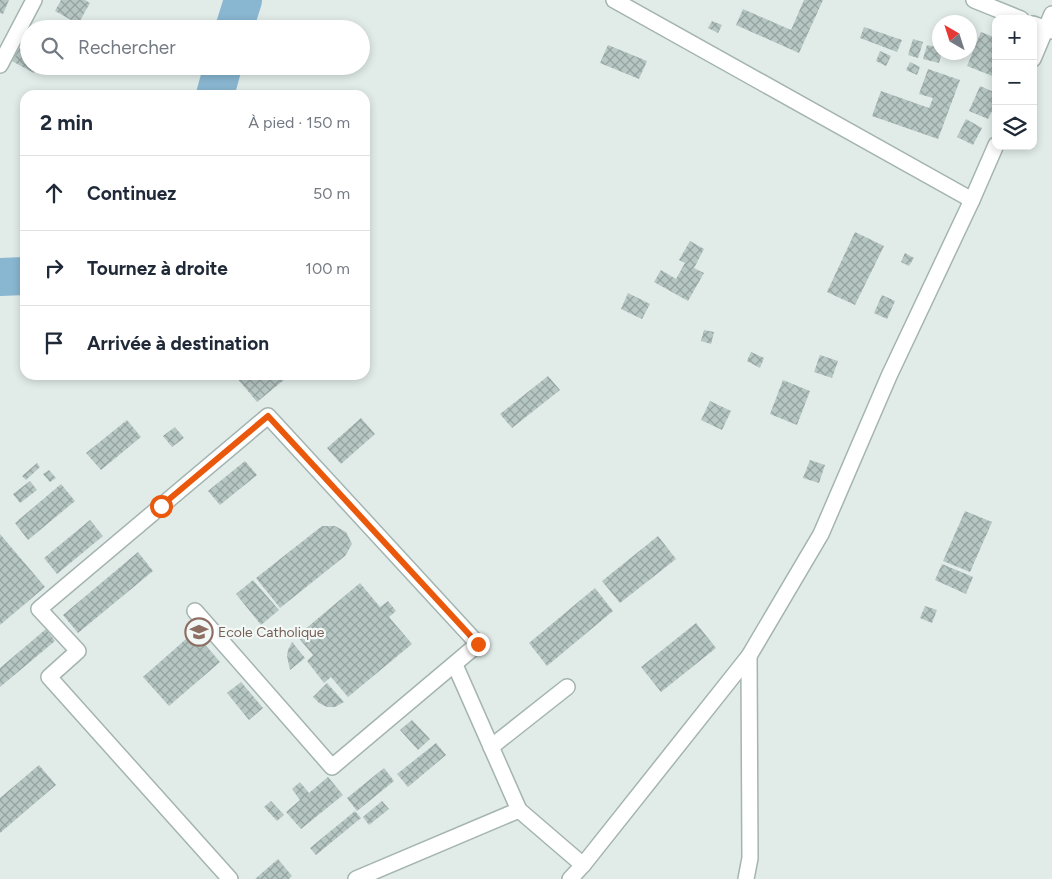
<!DOCTYPE html>
<html lang="fr">
<head>
<meta charset="utf-8">
<style>
  :root { --surface:#fff; --page:#f6f6f7; --text:#1f2937; --muted:#747a83; --line:#e0e1e3 }
  body { margin:0; font-family:Figtree,sans-serif; background:var(--page); color:var(--text) }
  .controls { position:absolute; right:15px; top:15px; display:grid; overflow:hidden; border-radius:10px; box-shadow:0 2px 8px #0003 }
  .controls button { width:45px; height:45px; display:grid; place-items:center; padding:0; border:0; border-bottom:1px solid var(--line); background:var(--surface); color:var(--text); font:25px sans-serif }
  .compass { position:absolute; left:932px; top:15px; width:45px; height:45px; border-radius:50%; background:var(--surface); box-shadow:0 2px 8px #0003; rotate:321deg }
  .stop { position:absolute; width:15px; height:15px; margin:-11px; border:4px solid #ea580c; border-radius:50%; background:#fff }
  .stop.end { background:#ea580c; border-color:#fff; box-shadow:0 1px 5px #0008 }
  .list { margin:0; padding:0; list-style:none }
  h2 { display:flex; justify-content:space-between; align-items:center; height:65px; margin:0; padding:0 20px; font-size:21px }
  h2 small { font-size:16px; font-weight:400; color:var(--muted) }
  .list li { display:grid; grid-template-columns:32px 1fr auto; gap:15px; align-items:center; box-sizing:border-box; height:75px; padding:0 20px; border-top:1px solid var(--line) }
  .list b { display:block; font-size:19px; white-space:nowrap }
  .list em { font-size:16px; font-style:normal; color:var(--muted) }
  .icon { flex:none; width:28px; height:28px; fill:none; stroke:currentColor; stroke-width:2; stroke-linecap:round; stroke-linejoin:round }
  .map { position:relative; flex:none; width:1052px; height:879px; overflow:hidden }
  .search { position:absolute; background:var(--surface); box-shadow:0 2px 8px #0003; left:20px; top:20px; width:350px; height:55px; display:flex; align-items:center; gap:12px; box-sizing:border-box; padding:0 18px; border-radius:28px; color:var(--muted); font-size:19px }
  .panel { position:absolute; background:var(--surface); box-shadow:0 2px 8px #0003; left:20px; top:90px; width:350px; height:290px; border-radius:15px }
  .map>svg:first-child { display:block }
  .lines { fill:none; stroke-linecap:round; stroke-linejoin:round }
  .river { stroke:#89b6d1; stroke-width:38 }
  .building { fill:url(#building-cross-hatch) }
  .minor-casing { stroke:#a4b4b1; stroke-width:18 }
  .minor { stroke:#fff; stroke-width:15 }
  .route { stroke:#ea580c; stroke-width:6 }
  .labels { text-anchor:middle; stroke-width:4.5; stroke-linejoin:round; paint-order:stroke }
  .education-label { font-size:14px; fill:#785e54; stroke:#f1f8f6; text-anchor:start }
</style>
</head>
<body>
<div class="map">
<svg width="1052" height="879" viewBox="0 0 1052 879">
  <defs>
    <pattern id="building-cross-hatch" width="8" height="8" patternUnits="userSpaceOnUse" patternTransform="scale(1.25)"><rect width="8" height="8" fill="#b6c6c3"/><path d="M0 0l8 8M0 8l8-8" fill="none" stroke="#94a2a0"/></pattern>
  </defs>
  <rect width="100%" height="100%" fill="#e1ece9"/>
  <g class="lines">
    <g class="river">
      <polyline points="234,29 243,0"/>
      <polyline points="215,95 223,66"/>
      <polyline points="0,277 25,276"/>
    </g>
  </g>
  <g class="building">
    <polygon points="0,0 9,0 3,14 0,13"/>
    <polygon points="61,0 85,0 90,3 78,24 55,11"/>
    <polygon points="804,0 823,0 799,53 736,25 743,9 791,30"/>
    <polygon points="712,21 722,25 718,33 708,28"/>
    <polygon points="864,27 902,40 897,52 860,38"/>
    <polygon points="981,32 996,38 996,74 995,77 967,66"/>
    <polygon points="913,39 923,42 918,58 908,55"/>
    <polygon points="608,45 647,61 639,79 600,63"/>
    <polygon points="927,45 940,48 940,52 942,52 939,63 923,59"/>
    <polygon points="20,47 29,52 29,66 38,66 34,73 12,61"/>
    <polygon points="880,51 891,56 886,66 876,61"/>
    <polygon points="910,62 920,67 917,75 906,70"/>
    <polygon points="928,69 960,80 938,139 872,116 881,91 929,108 933,98 919,94"/>
    <polygon points="980,86 996,93 996,103 988,119 969,111"/>
    <polygon points="966,119 982,128 973,145 957,137"/>
    <polygon points="855,232 884,246 855,305 827,292"/>
    <polygon points="690,241 704,249 694,268 704,273 688,301 654,282 661,270 676,279 685,263 679,260"/>
    <polygon points="905,253 914,258 909,266 901,262"/>
    <polygon points="628,293 650,304 642,319 621,309"/>
    <polygon points="882,295 895,301 887,319 874,313"/>
    <polygon points="704,330 714,332 711,344 701,341"/>
    <polygon points="751,352 764,358 760,368 747,361"/>
    <polygon points="820,355 838,361 832,378 814,372"/>
    <polygon points="238,375 290,375 257,402 236,377"/>
    <polygon points="548,376 560,390 512,428 500,414"/>
    <polygon points="783,380 810,391 797,425 770,414"/>
    <polygon points="710,401 731,411 722,430 701,420"/>
    <polygon points="361,418 375,434 341,464 327,448"/>
    <polygon points="127,420 141,437 101,470 86,453"/>
    <polygon points="175,427 184,438 172,447 163,436"/>
    <polygon points="810,460 825,465 819,483 803,478"/>
    <polygon points="245,461 257,475 220,505 208,491"/>
    <polygon points="37,463 40,467 26,480 22,476"/>
    <polygon points="49,470 56,478 50,482 43,474"/>
    <polygon points="30,481 37,490 20,503 13,494"/>
    <polygon points="61,484 75,501 28,540 15,523"/>
    <polygon points="965,511 992,522 970,572 943,561"/>
    <polygon points="90,520 103,536 57,574 44,558"/>
    <polygon points="322,526 335,526 346,532 352,544 345,556 280,608 256,578"/>
    <polygon points="0,534 45,587 0,625"/>
    <polygon points="658,536 676,559 620,603 602,581"/>
    <polygon points="138,552 153,571 78,633 63,615"/>
    <polygon points="942,564 973,577 966,594 935,580"/>
    <polygon points="253,580 279,610 261,625 236,594"/>
    <polygon points="360,583 380,607 388,601 396,611 389,617 412,644 348,697 331,677 324,683 307,661 313,655 297,636"/>
    <polygon points="595,588 613,611 547,666 529,643"/>
    <polygon points="925,606 937,610 932,623 920,618"/>
    <polygon points="696,623 716,648 661,692 641,667"/>
    <polygon points="46,629 55,641 0,687 0,668"/>
    <polygon points="194,632 220,662 169,706 143,677"/>
    <polygon points="292,642 305,658 290,670 287,656 288,650"/>
    <polygon points="241,682 263,708 249,720 227,693"/>
    <polygon points="327,683 344,702 335,707 327,707 319,703 313,697"/>
    <polygon points="412,720 430,739 418,750 400,730"/>
    <polygon points="436,743 446,755 408,787 397,774"/>
    <polygon points="39,765 56,785 0,833 0,798"/>
    <polygon points="384,768 394,781 357,811 347,798"/>
    <polygon points="328,777 343,795 301,829 286,812 300,800 292,789 300,782 309,793"/>
    <polygon points="271,801 284,815 277,821 264,807"/>
    <polygon points="382,801 389,809 369,825 363,817"/>
    <polygon points="355,811 361,818 316,855 310,848"/>
    <polygon points="278,859 292,876 289,879 255,879"/>
  </g>
  <g class="lines">
    <g class="minor-casing">
      <g id="minor">
        <polyline points="614,0 972,200"/>
        <polyline points="974,0 1021,19"/>
        <polyline points="1033,24 1052,31"/>
        <polyline points="1033,59 1052,14"/>
        <polyline points="0,65 34,0"/>
        <polyline points="195,611 332,767 478,644 268,416 39,609 78,651 49,677 230,879"/>
        <polyline points="455,665 519,810"/>
        <polyline points="491,747 567,687"/>
        <polyline points="356,879 519,810 583,865"/>
        <polyline points="570,879 583,865 749,656 821,534 889,376 972,200 996,145"/>
        <polyline points="746,879 750,858 749,656"/>
      </g>
    </g>
    <use href="#minor" class="minor"/>
  </g>
  <g class="lines">
    <polyline class="route" points="161,506 268,416 478,644"/>
  </g>
  <defs>
    <g id="school-ring" transform="scale(1.4375)"><circle r="9.5" fill="#f1f8f6" stroke="#8d6e63" stroke-width="1.5"/><path d="M0-5L7-2L0 1L-7-2ZM-4 1L0 2.5L4 1V4Q0 6-4 4Z" fill="#8d6e63"/></g>
  </defs>
  <g fill-rule="evenodd">
    <use href="#school-ring" x="199" y="632"/>
  </g>
  <g class="labels">
    <g class="education-label">
      <text x="218" y="637">Ecole Catholique</text>
    </g>
  </g>
</svg>
<div class="controls">
<button>+</button>
<button>−</button>
<button><svg class="icon" aria-label="layers" viewBox="0 0 24 24"><path d="M12 4l9 5-9 5-9-5zM3 14l9 5 9-5"/></svg></button>
</div>
<svg class="compass" viewBox="-18 -18 36 36"><path d="M0-13l5 13h-10z" fill="#e53935"/><path d="M0 13l5-13h-10z" fill="#747a83"/></svg>
<div class="stop" style="left:161px;top:506px"></div>
<div class="stop end" style="left:478px;top:644px"></div>
<div class="search"><svg class="icon" aria-label="search" viewBox="0 0 24 24"><circle cx="10" cy="10" r="6"/><path d="M15 15l6 6"/></svg>Rechercher</div>
<section class="panel">
<h2>2 min<small>À pied · 150 m</small></h2>
<ul class="list">
<li><svg class="icon" aria-label="ahead" viewBox="0 0 24 24"><path d="M12 20V5M6 11l6-6 6 6"/></svg><div><b>Continuez</b></div><em>50 m</em></li>
<li><svg class="icon" aria-label="right" viewBox="0 0 24 24"><path d="M7 20v-9h11M14 6l5 5-5 5"/></svg><div><b>Tournez à droite</b></div><em>100 m</em></li>
<li><svg class="icon" aria-label="arrive" viewBox="0 0 24 24"><path d="M6 21V4h12l-3 4 3 4H6"/></svg><div><b>Arrivée à destination</b></div></li>
</ul>
</section>
</div>
</body>
</html>
